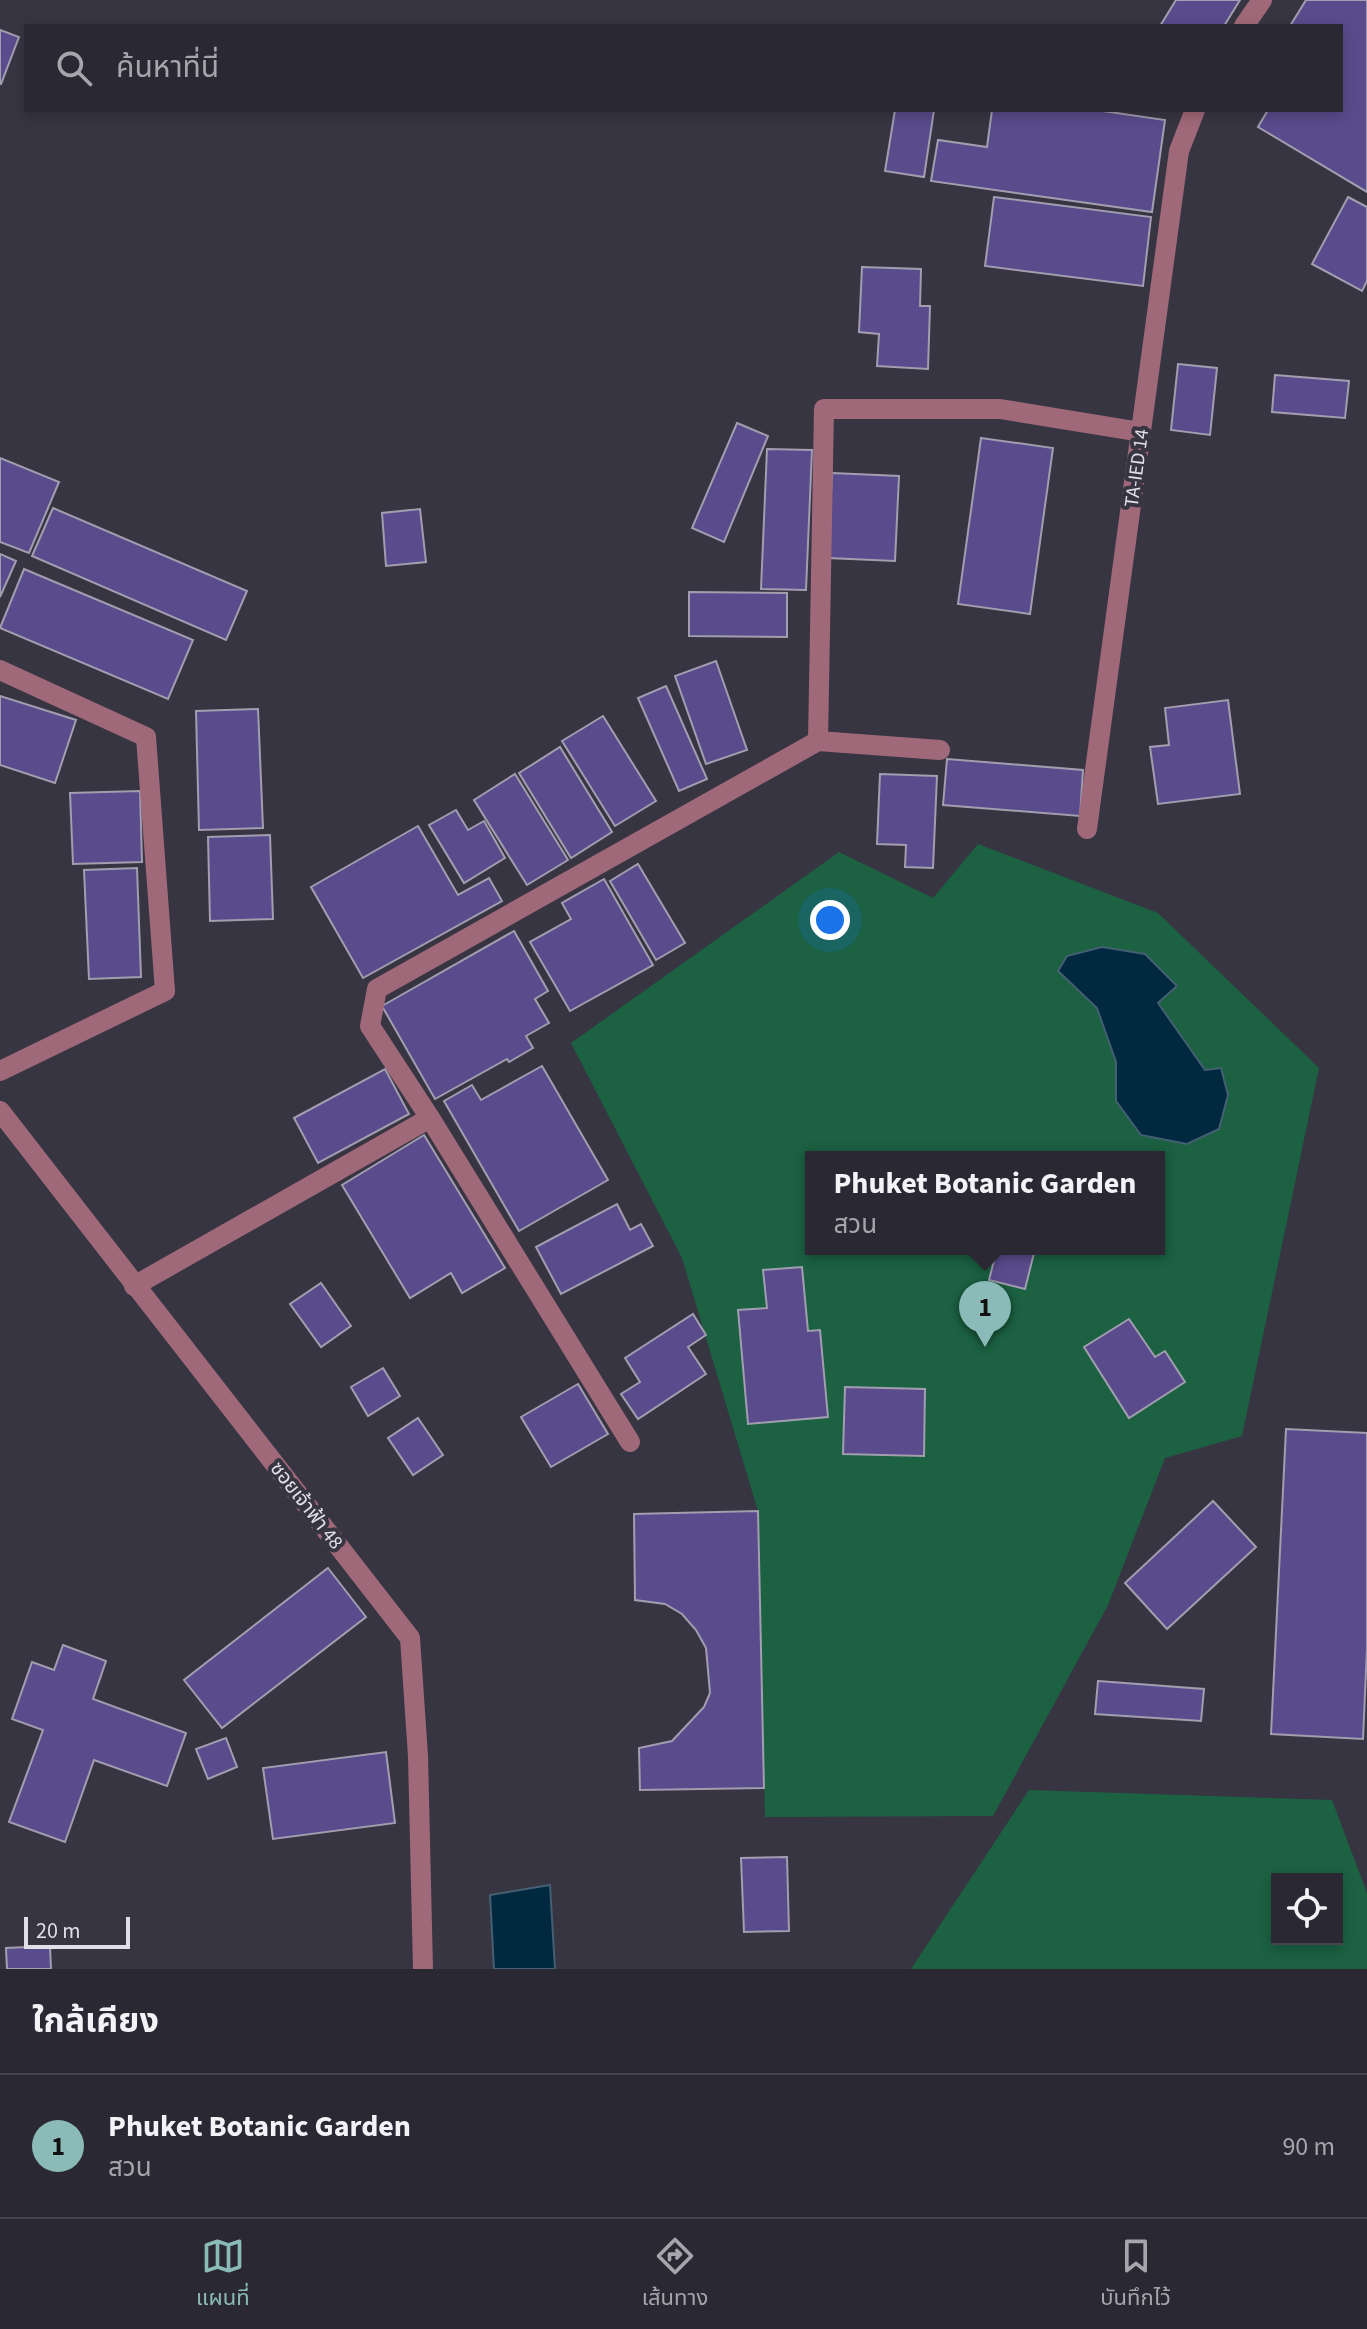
<!DOCTYPE html>
<html lang="th">
<head>
<meta charset="utf-8">
<style>
  :root { --surface:#2a2832; --page:#32303a; --text:#f1f3f6; --muted:#a5a6ac; --line:#46444d; --accent:#8bbbb9 }
  body { margin:0; font-family:"Source Sans 3","Noto Sans Thai",sans-serif; background:var(--page); color:var(--text) }
  .controls { position:absolute; right:24px; bottom:24px; display:grid; overflow:hidden; border-radius:0px; box-shadow:0 4px 12px #0003 }
  .controls button { width:72px; height:72px; display:grid; place-items:center; padding:0; border:0; border-bottom:2px solid var(--line); background:var(--surface); color:var(--text); font:40px sans-serif }
  .scale { position:absolute; left:24px; bottom:20px; width:106px; box-sizing:border-box; padding-left:8px; border:4px solid #e1dfe8; border-top:0; font-size:22px; line-height:28px; white-space:nowrap; color:#e1dfe8; -webkit-text-stroke:6px #383543; paint-order:stroke }
  .you { position:absolute; left:830px; top:920px; width:28px; height:28px; margin:-20px; border:6px solid #fff; border-radius:50%; background:#1a73e8; box-shadow:0 0 0 12px #1a73e833 }
  .badge { display:grid; place-items:center; width:52px; height:52px; border-radius:50%; background:var(--accent); color:#111; font-size:26px; font-weight:700 }
  .pin { position:absolute; translate:-50% -66px; filter:drop-shadow(0 2px 4px #0008) }
  .pin::after { content:''; position:absolute; top:42px; width:28px; height:24px; background:inherit; clip-path:polygon(0 0,100% 0,50% 100%) }
  .popup { position:absolute; left:805px; top:1151px; width:360px; height:104px; box-sizing:border-box; display:grid; place-content:center; border-radius:0px; background:var(--surface); filter:drop-shadow(0 2px 6px #0005); font-size:26px; white-space:nowrap; color:var(--muted) }
  .popup b { font-size:30px; color:var(--text) }
  .popup::after { content:''; position:absolute; left:50%; top:100%; margin-left:-16px; border:16px solid transparent; border-top-color:var(--surface) }
  .list { margin:0; padding:0; list-style:none }
  h2 { display:flex; justify-content:space-between; align-items:center; height:104px; margin:0; padding:0 32px; font-size:34px }
  h2 small { font-size:26px; font-weight:400; color:var(--muted) }
  .list li { display:grid; grid-template-columns:52px 1fr auto; gap:24px; align-items:center; box-sizing:border-box; height:144px; padding:0 32px; border-top:2px solid var(--line) }
  .list b { display:block; font-size:30px; white-space:nowrap }
  .list p { margin:0; font-size:26px; white-space:nowrap; color:var(--muted) }
  .list em { font-size:26px; font-style:normal; color:var(--muted) }
  .icon { flex:none; width:44px; height:44px; fill:none; stroke:currentColor; stroke-width:2; stroke-linecap:round; stroke-linejoin:round }
  .map { position:relative; flex:none; width:1367px; height:1969px; overflow:hidden }
  .search { position:absolute; background:var(--surface); box-shadow:0 4px 12px #0003; left:24px; right:24px; top:24px; height:88px; display:flex; align-items:center; gap:20px; box-sizing:border-box; padding:0 28px; border-radius:0px; color:var(--muted); font-size:30px }
  .sheet { height:248px; background:var(--surface) }
  nav { display:flex; justify-content:space-around; align-items:center; box-sizing:border-box; height:112px; border-top:2px solid var(--line); background:var(--surface); font-size:22px; color:var(--muted) }
  nav a { display:grid; justify-items:center; gap:4px }
  nav .on { color:var(--accent) }
  .map>svg:first-child { display:block }
  .green { fill:#1b6142; fill-rule:evenodd }
  .water { fill:#00283f; stroke:#445f72; stroke-width:2 }
  .building { fill:#5a4b8c; stroke:#a09eaf; stroke-width:2 }
  .lines { fill:none; stroke-linecap:round; stroke-linejoin:round }
  .minor { stroke:#a06979; stroke-width:20 }
  .labels { text-anchor:middle; stroke-width:8; stroke-linejoin:round; paint-order:stroke }
  .street-label { font-size:20px; fill:#e1dfe8; stroke:#383543 }
</style>
</head>
<body>
<div class="map">
<svg width="1367" height="1969" viewBox="0 0 1367 1969">
  <rect width="100%" height="100%" fill="#383543"/>
  <g class="green">
    <path d="M978 844 1158 913 1319 1068 1242 1436 1165 1458 1108 1605 993 1816 765 1817 758 1511 682 1258 571 1043 839 852 933 898ZM811 1157H1159V1249H811Z"/>
    <path d="M1029 1790 1332 1800 1367 1893V1969H911ZM1277 1879H1337V1939H1277Z"/>
  </g>
  <g class="water">
    <polygon points="1102,947 1145,954 1177,986 1158,1003 1205,1070 1221,1068 1228,1095 1219,1129 1187,1144 1141,1135 1116,1101 1116,1062 1097,1008 1058,971 1067,956"/>
    <polygon points="550,1885 555,1969 494,1969 490,1895"/>
  </g>
  <g class="building">
    <polygon points="1176,0 1240,0 1224,26 1160,26"/>
    <polygon points="1306,0 1367,0 1367,192 1258,127 1268,110 1341,110 1341,26 1290,26"/>
    <polygon points="0,30 19,37 1,84 0,84"/>
    <polygon points="895,110 934,110 924,177 885,171"/>
    <polygon points="992,110 1096,110 1165,120 1152,212 931,181 938,140 987,147"/>
    <polygon points="994,197 1151,217 1143,286 985,266"/>
    <polygon points="1348,197 1367,207 1367,281 1362,291 1312,264"/>
    <polygon points="862,267 921,269 920,306 930,306 928,369 877,366 879,334 859,332"/>
    <polygon points="1178,364 1217,368 1210,435 1171,430"/>
    <polygon points="1275,375 1349,381 1345,418 1272,412"/>
    <polygon points="737,423 768,436 724,542 692,528"/>
    <polygon points="981,438 1053,448 1030,614 958,604"/>
    <polygon points="767,449 812,450 806,590 761,589"/>
    <polygon points="0,458 59,482 29,553 0,542"/>
    <polygon points="832,473 899,476 895,561 828,558"/>
    <polygon points="53,508 247,591 226,640 32,556"/>
    <polygon points="420,509 426,562 386,566 382,513"/>
    <polygon points="0,554 16,561 0,597"/>
    <polygon points="24,569 193,640 168,699 0,628"/>
    <polygon points="689,592 787,593 787,637 689,636"/>
    <polygon points="716,661 747,750 706,764 675,676"/>
    <polygon points="666,686 707,779 679,791 638,698"/>
    <polygon points="0,696 76,720 55,783 0,765"/>
    <polygon points="1228,700 1240,794 1158,804 1150,747 1169,745 1165,708"/>
    <polygon points="258,709 263,828 199,830 196,711"/>
    <polygon points="603,716 656,801 615,826 562,741"/>
    <polygon points="560,747 612,832 571,858 519,773"/>
    <polygon points="947,759 1083,770 1080,816 943,805"/>
    <polygon points="515,774 568,860 527,885 474,800"/>
    <polygon points="880,774 937,776 933,868 905,867 906,845 877,844"/>
    <polygon points="140,791 142,862 73,864 70,793"/>
    <polygon points="456,810 468,830 484,821 505,858 464,883 429,825"/>
    <polygon points="418,826 458,895 489,878 502,901 363,978 311,887"/>
    <polygon points="270,835 273,919 210,921 208,837"/>
    <polygon points="638,864 685,943 656,960 610,881"/>
    <polygon points="137,868 141,977 89,979 84,870"/>
    <polygon points="604,879 653,965 570,1011 530,942 571,919 562,903"/>
    <polygon points="514,931 548,991 535,999 549,1023 526,1036 533,1048 509,1062 507,1059 435,1099 382,1006"/>
    <polygon points="542,1066 608,1180 519,1231 444,1101 472,1085 481,1100"/>
    <polygon points="385,1069 409,1114 318,1163 294,1118"/>
    <polygon points="424,1135 505,1268 462,1293 451,1273 410,1298 342,1185"/>
    <polygon points="617,1204 630,1230 641,1224 653,1246 561,1294 536,1247"/>
    <polygon points="997,1249 1035,1249 1025,1289 989,1280"/>
    <polygon points="802,1267 808,1331 820,1330 828,1417 748,1424 738,1310 767,1308 763,1270"/>
    <polygon points="321,1283 351,1326 321,1347 290,1304"/>
    <polygon points="693,1314 706,1335 688,1347 706,1374 638,1419 621,1394 640,1382 625,1358"/>
    <polygon points="1129,1319 1155,1357 1165,1351 1185,1382 1129,1418 1084,1347"/>
    <polygon points="383,1368 400,1396 368,1416 351,1387"/>
    <polygon points="578,1384 608,1434 551,1467 521,1417"/>
    <polygon points="845,1387 925,1389 924,1456 843,1454"/>
    <polygon points="418,1418 443,1455 413,1475 388,1438"/>
    <polygon points="1286,1429 1367,1433 1367,1648 1363,1739 1271,1734"/>
    <polygon points="1213,1501 1256,1547 1167,1629 1125,1583"/>
    <polygon points="758,1511 764,1788 640,1790 639,1748 672,1741 704,1707 710,1693 706,1648 696,1630 682,1614 665,1604 635,1600 634,1514"/>
    <polygon points="328,1568 366,1617 222,1728 184,1680"/>
    <polygon points="63,1645 106,1661 93,1699 186,1733 167,1786 94,1760 65,1842 9,1822 43,1730 12,1719 32,1662 54,1670"/>
    <polygon points="1098,1681 1204,1689 1201,1721 1095,1714"/>
    <polygon points="226,1738 237,1767 208,1779 196,1749"/>
    <polygon points="386,1752 395,1823 273,1839 263,1768"/>
    <polygon points="787,1857 789,1931 744,1932 741,1858"/>
    <polygon points="50,1946 51,1969 7,1969 6,1948"/>
  </g>
  <g class="lines">
    <g class="minor">
      <polyline points="1244,26 1262,0"/>
      <polyline points="0,670 146,737 165,991 0,1071"/>
      <polyline points="818,741 824,409 1000,409 1141,432"/>
      <polyline points="1087,829 1179,151 1195,110"/>
      <polyline points="0,1111 410,1638 418,1756 423,1969"/>
      <polyline points="430,1118 370,1026 377,989 818,741 940,750"/>
      <polyline points="134,1286 430,1118 630,1442"/>
    </g>
  </g>
  <g class="labels">
    <g class="street-label">
      <text transform="translate(1136 468) rotate(-82)" y="7">TA-IED 14</text>
      <text transform="translate(307 1505) rotate(52)" y="7">ซอยเจ้าฟ้า 48</text>
    </g>
  </g>
</svg>
<div class="controls">
<button><svg class="icon" aria-label="locate" viewBox="0 0 24 24"><circle cx="12" cy="12" r="6"/><path d="M12 2v4M12 18v4M2 12h4M18 12h4"/></svg></button>
</div>
<div class="scale">20 m</div>
<div class="you"></div>
<div class="pin badge" style="left:985px;top:1347px">1</div>
<div class="popup"><b>Phuket Botanic Garden</b>สวน</div>
<div class="search"><svg class="icon" aria-label="search" viewBox="0 0 24 24"><circle cx="10" cy="10" r="6"/><path d="M15 15l6 6"/></svg>ค้นหาที่นี่</div>
</div>
<section class="sheet">
<h2>ใกล้เคียง<small></small></h2>
<ul class="list">
<li><span class="badge">1</span><div><b>Phuket Botanic Garden</b><p>สวน</p></div><em>90 m</em></li>
</ul>
</section>
<nav>
<a class="on"><svg class="icon" aria-label="map" viewBox="0 0 24 24"><path d="M3 6l6-2 6 2 6-2v14l-6 2-6-2-6 2zM9 4v14M15 6v14"/></svg>แผนที่</a>
<a><svg class="icon" aria-label="directions" viewBox="0 0 24 24"><path d="M12 3l9 9-9 9-9-9zM9 14v-3h6M13 9l2 2-2 2"/></svg>เส้นทาง</a>
<a><svg class="icon" aria-label="saved" viewBox="0 0 24 24"><path d="M7 4h10v16l-5-4-5 4z"/></svg>บันทึกไว้</a>
</nav>
</body>
</html>
